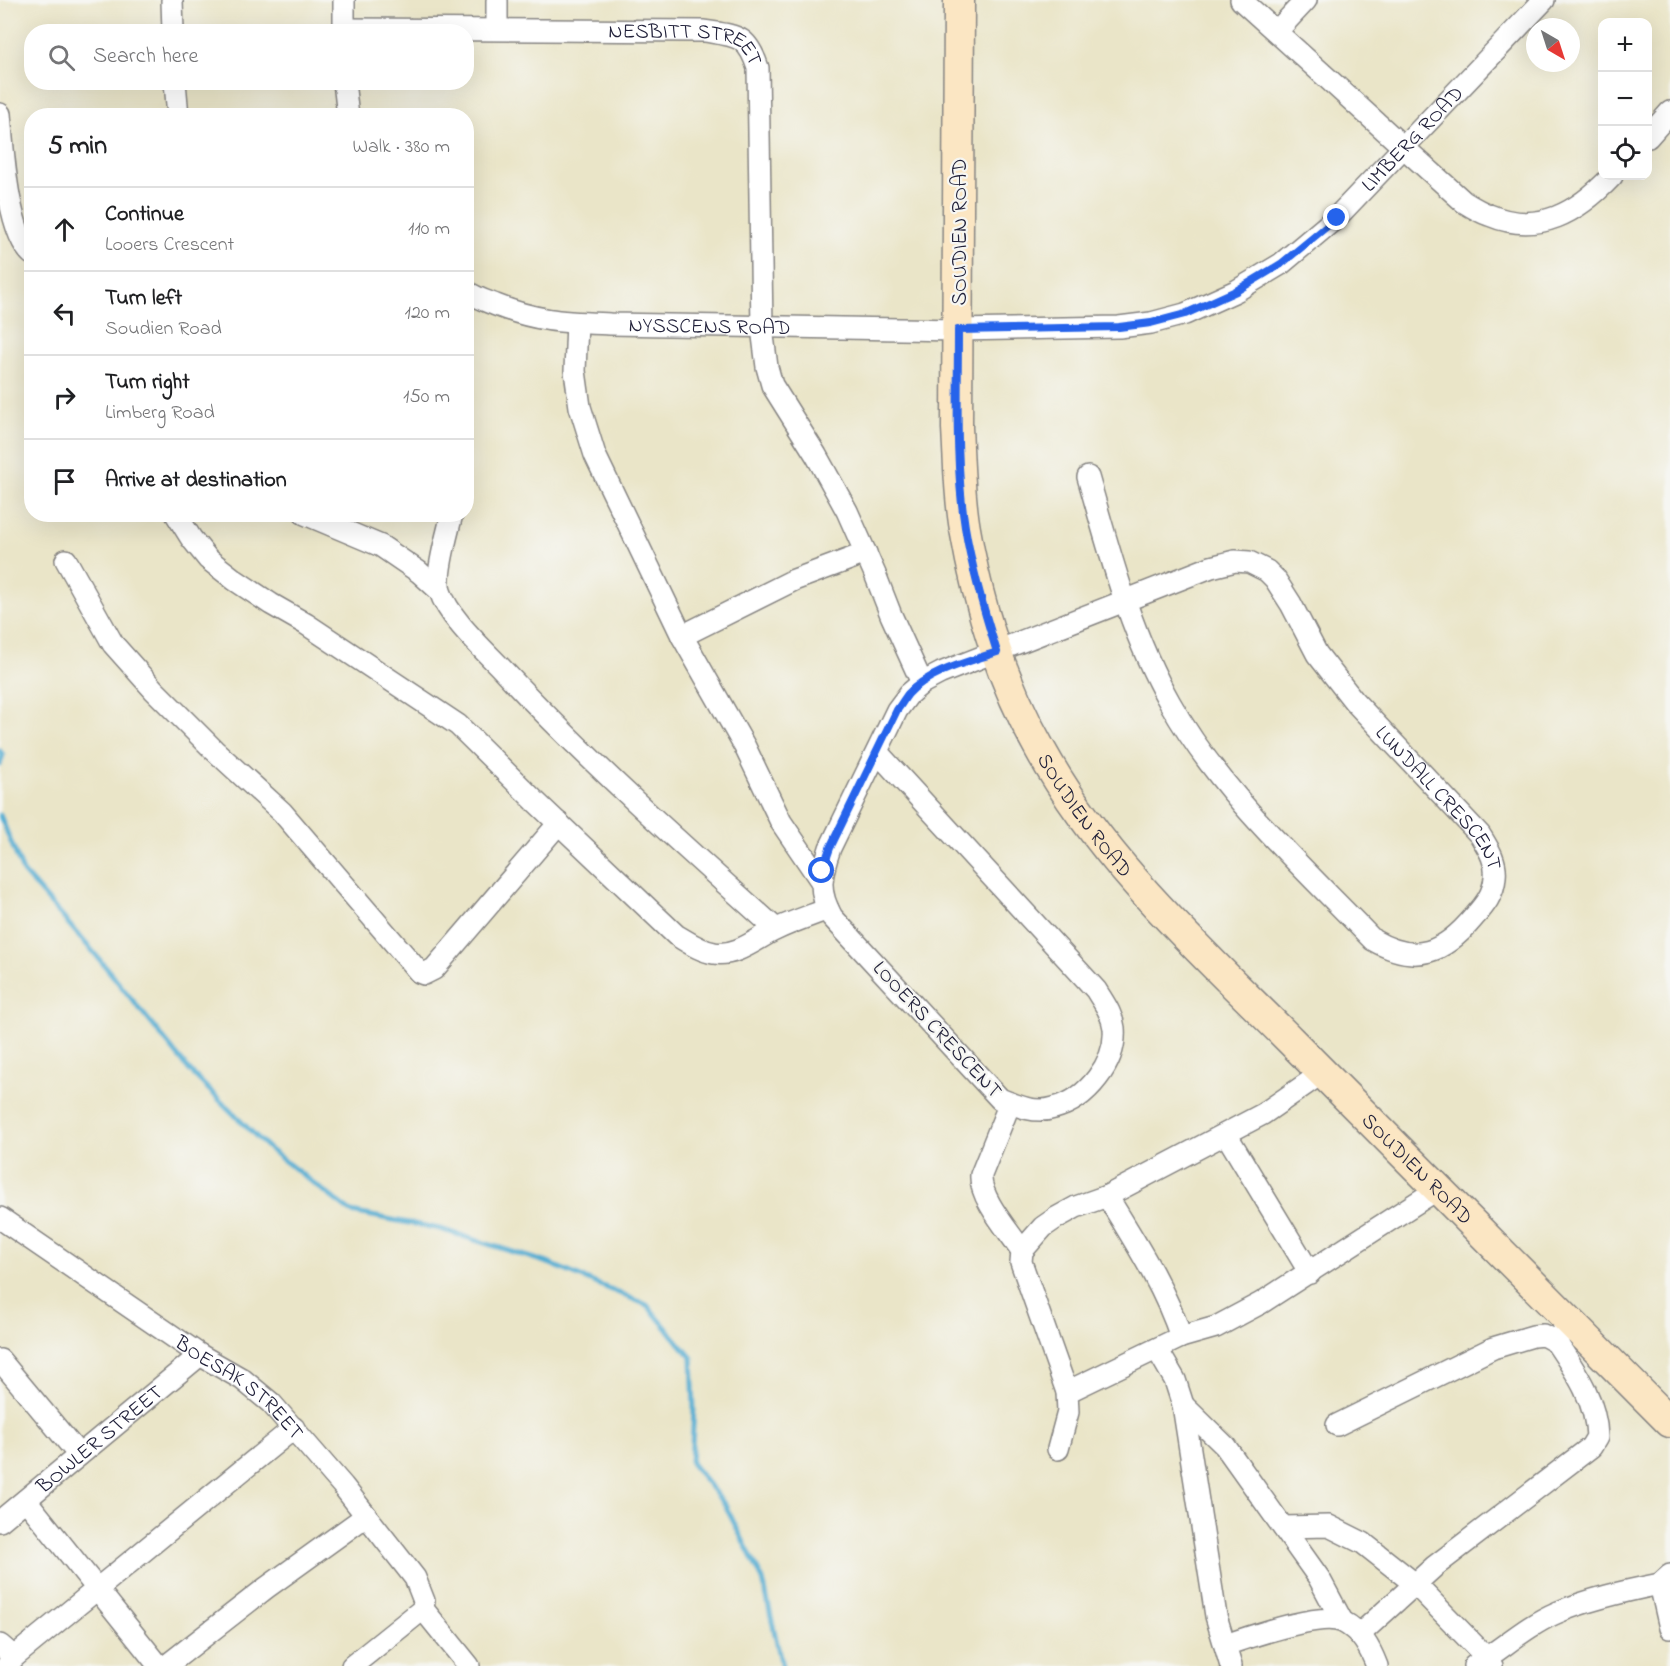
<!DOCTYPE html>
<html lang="en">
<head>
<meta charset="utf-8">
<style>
  :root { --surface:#fff; --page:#f6f6f6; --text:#202124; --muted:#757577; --line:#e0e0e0 }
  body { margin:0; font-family:"Indie Flower",sans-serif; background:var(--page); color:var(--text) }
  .controls { position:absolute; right:18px; top:18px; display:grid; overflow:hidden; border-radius:12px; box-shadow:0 6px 24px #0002 }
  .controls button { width:54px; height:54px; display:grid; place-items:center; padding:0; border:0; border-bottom:2px solid var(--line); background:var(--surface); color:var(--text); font:30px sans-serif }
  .compass { position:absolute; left:1526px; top:18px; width:54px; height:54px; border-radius:50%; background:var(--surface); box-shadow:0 6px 24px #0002; rotate:141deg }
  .stop { position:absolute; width:18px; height:18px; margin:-14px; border:4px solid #2563eb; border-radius:50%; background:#fff }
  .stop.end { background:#2563eb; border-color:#fff; box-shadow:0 2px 6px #0008 }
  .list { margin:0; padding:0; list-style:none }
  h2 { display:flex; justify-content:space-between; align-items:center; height:78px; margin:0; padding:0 24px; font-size:26px }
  h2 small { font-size:20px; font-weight:400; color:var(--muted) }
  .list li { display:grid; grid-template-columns:39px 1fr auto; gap:18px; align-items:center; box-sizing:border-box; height:84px; padding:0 24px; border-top:2px solid var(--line) }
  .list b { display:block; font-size:22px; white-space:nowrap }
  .list p { margin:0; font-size:20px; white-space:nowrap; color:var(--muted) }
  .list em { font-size:20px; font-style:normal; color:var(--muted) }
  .icon { flex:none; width:33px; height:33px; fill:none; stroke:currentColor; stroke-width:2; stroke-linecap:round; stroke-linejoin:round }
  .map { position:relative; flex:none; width:1670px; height:1666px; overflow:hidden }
  .search { position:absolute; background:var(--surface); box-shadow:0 6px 24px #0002; left:24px; top:24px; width:450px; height:66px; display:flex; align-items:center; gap:15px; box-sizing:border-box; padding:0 21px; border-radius:24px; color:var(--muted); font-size:22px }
  .panel { position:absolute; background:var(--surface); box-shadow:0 6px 24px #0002; left:24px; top:108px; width:450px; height:414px; border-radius:24px }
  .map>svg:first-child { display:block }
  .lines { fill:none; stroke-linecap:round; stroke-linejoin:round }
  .stream { stroke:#55add2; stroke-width:5 }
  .street-casing { stroke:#868482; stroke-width:24 }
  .secondary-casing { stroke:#868482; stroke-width:33 }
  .street { stroke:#fff; stroke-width:21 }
  .secondary { stroke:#fbe6c3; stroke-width:30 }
  .route { stroke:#2563eb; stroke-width:8 }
  .labels { text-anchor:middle; stroke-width:4.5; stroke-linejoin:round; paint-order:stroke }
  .street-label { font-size:21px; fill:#22223b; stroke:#f6f6f2 }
</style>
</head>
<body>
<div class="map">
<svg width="1670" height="1666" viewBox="0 0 1670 1666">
  <rect width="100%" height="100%" fill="#f6f6f2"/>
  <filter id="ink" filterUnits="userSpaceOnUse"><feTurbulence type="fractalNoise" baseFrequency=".0167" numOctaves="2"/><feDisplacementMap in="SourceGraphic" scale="12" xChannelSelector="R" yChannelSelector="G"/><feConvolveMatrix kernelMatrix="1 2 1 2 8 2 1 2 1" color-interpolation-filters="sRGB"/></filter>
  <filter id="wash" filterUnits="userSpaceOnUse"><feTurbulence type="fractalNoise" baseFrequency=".008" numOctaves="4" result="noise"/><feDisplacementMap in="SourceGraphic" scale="24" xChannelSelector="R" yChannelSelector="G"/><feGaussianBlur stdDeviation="1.35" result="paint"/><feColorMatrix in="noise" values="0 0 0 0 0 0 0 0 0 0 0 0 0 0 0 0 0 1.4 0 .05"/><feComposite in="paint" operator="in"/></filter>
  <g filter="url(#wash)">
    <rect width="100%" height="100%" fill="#eae5c8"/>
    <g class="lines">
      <g class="stream">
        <polyline points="0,751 3,755 0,764"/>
        <polyline points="0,815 23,872 95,954 190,1071 269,1149 351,1212 440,1229 548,1263 647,1305 692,1358 694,1409 691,1463 725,1505 763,1580 782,1666"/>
      </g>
    </g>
  </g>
  <g filter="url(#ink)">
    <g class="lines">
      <g class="street-casing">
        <g id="street">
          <polyline points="172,0 173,32"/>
          <path d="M1241 0 1464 202C1472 207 1480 212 1489 215 1539 236 1578 212 1612 176"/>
          <path id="s1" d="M344 29 704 31C736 36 747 34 758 68L762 328 767 367 772 385 816 455 847 511 875 574 891 615 922 683"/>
          <polyline points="497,29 497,0"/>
          <polyline points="1277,31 1306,0"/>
          <polyline points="344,32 344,0"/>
          <polyline points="175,82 178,116"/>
          <polyline points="344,82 348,116"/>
          <path d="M0 114C3 147 7 232 32 254"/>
          <polyline points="1648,137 1670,112"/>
          <path id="s2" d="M466 291C476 298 486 301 496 305 539 322 566 322 610 324L958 330 1119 327 1151 323 1185 314 1236 291 1281 264 1337 217 1544 0"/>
          <polyline points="577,323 575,371 580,407 595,455 682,636 745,747 781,822 821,881"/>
          <path d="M176 514 191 538 208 559 235 580 271 604 306 624 458 725 536 802 676 935C688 942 700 951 714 953 736 957 756 939 775 930 791 922 810 916 828 909"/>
          <polyline points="305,514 381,546 419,572 439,590"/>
          <path d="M452 514C448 532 435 574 440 591 448 617 483 649 502 669 588 761 682 845 776 929"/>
          <polyline points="66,560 113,644 154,690 214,750 282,812 419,972 424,974 434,969 559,823"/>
          <polyline points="682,636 794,580 866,553"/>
          <path id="s3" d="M878 753 1096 990C1103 1002 1112 1013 1114 1028 1117 1062 1087 1100 1054 1108 1036 1114 1017 1106 1000 1099L832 917C817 891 821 875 830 848L897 710 909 694 922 683 941 673 1211 567 1235 561 1249 562 1267 571 1275 579 1291 604 1317 654 1354 701 1480 835C1488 848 1497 861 1495 877 1494 894 1484 906 1474 917 1444 953 1416 965 1373 940 1302 866 1221 794 1170 703 1130 633 1110 553 1088 477"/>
          <path d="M1010 1103 981 1175C979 1198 1009 1231 1022 1251"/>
          <polyline points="1226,1134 1310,1273"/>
          <path d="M1107 1196C1135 1242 1164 1286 1181 1337"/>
          <path id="s4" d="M0 1218 200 1355 242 1379 271 1403 343 1486 415 1578 424 1601 423 1609 469 1666"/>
          <polyline points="1157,1349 1175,1380 1183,1405 1216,1616 1231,1666"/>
          <polyline points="0,1360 79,1455"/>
          <polyline points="1067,1392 1181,1337 1216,1327 1261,1303 1438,1189"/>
          <polyline points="1183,1405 1225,1446 1319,1578 1342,1621"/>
          <polyline points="1337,1425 1493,1348 1533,1336 1543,1335 1556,1342"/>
          <polyline points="1058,1449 1068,1412 1067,1392 1021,1262 1022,1251 1043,1227 1056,1218 1076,1207 1107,1196 1263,1114 1322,1073"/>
          <polyline points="26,1500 159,1666"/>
          <path id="s5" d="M0 1521 200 1355"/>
          <polyline points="1283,1527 1329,1526 1363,1543 1415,1584 1486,1657 1492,1666"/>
          <polyline points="1670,1575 1660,1584 1670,1628"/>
          <path d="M1360 1634 1435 1566 1591 1447 1597 1437C1596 1400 1576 1372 1556 1342L1569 1321"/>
          <polyline points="0,1645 14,1657"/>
          <path d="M1225 1645C1250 1637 1321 1611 1343 1622 1361 1631 1370 1648 1377 1666"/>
          <polyline points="7,1666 14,1657 294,1428"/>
          <polyline points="166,1666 266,1588 366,1516"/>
          <polyline points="352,1666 423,1609"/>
          <path d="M1474 1666C1502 1649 1526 1626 1556 1613 1589 1599 1625 1591 1660 1584"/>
        </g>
      </g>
      <g class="secondary-casing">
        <g id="secondary">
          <path id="s6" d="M959 0 957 428C959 461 959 495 965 529 978 605 1002 682 1040 749 1102 862 1201 951 1291 1041 1417 1168 1544 1295 1670 1422"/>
        </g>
      </g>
      <use href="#street" class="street"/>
      <use href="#secondary" class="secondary"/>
    </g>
  </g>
  <g class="lines" filter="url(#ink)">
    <path class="route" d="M822 871 830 848 897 710C901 705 904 699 908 694 929 671 968 662 997 652 984 611 972 570 965 527 955 462 958 396 958 330L1119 327 1151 323 1185 314 1236 291 1281 264 1337 218"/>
  </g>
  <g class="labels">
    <g class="street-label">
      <text dy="7" stroke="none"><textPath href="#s1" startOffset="346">NESBITT STREET</textPath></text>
      <text dy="7" stroke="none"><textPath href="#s2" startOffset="1016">LIMBERG ROAD</textPath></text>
      <text transform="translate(959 232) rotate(-90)" y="7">SOUDIEN ROAD</text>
      <text dy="7" stroke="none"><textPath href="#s2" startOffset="249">NYSSCENS ROAD</textPath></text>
      <text dy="7" stroke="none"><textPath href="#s3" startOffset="1695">LUNDALL CRESCENT</textPath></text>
      <text dy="7" stroke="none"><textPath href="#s6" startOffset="843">SOUDIEN ROAD</textPath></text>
      <text transform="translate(938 1029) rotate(47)" y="7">LOOERS CRESCENT</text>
      <text dy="7" stroke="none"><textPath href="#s6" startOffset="1329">SOUDIEN ROAD</textPath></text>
      <text dy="7" stroke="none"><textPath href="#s4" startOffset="294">BOESAK STREET</textPath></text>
      <text dy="7" stroke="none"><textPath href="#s5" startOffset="129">BOWLER STREET</textPath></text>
    </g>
  </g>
</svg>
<div class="controls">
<button>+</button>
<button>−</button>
<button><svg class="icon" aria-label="locate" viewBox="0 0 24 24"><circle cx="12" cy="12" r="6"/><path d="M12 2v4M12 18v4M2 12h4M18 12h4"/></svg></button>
</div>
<svg class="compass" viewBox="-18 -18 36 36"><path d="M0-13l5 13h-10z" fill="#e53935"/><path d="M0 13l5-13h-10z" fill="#757577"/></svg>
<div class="stop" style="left:822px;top:871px"></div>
<div class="stop end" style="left:1337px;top:218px"></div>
<div class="search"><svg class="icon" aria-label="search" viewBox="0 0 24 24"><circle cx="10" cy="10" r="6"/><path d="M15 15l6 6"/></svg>Search here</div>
<section class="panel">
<h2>5 min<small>Walk · 380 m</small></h2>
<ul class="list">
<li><svg class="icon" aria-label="ahead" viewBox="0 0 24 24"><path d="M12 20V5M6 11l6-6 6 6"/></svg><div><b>Continue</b><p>Looers Crescent</p></div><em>110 m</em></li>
<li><svg class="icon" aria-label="left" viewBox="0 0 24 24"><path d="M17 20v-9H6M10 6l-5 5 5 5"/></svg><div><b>Turn left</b><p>Soudien Road</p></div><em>120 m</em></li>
<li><svg class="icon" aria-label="right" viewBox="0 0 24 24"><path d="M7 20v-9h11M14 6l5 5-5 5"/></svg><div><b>Turn right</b><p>Limberg Road</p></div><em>150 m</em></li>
<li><svg class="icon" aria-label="arrive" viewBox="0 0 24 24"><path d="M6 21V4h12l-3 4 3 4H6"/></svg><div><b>Arrive at destination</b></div></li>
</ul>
</section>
</div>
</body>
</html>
